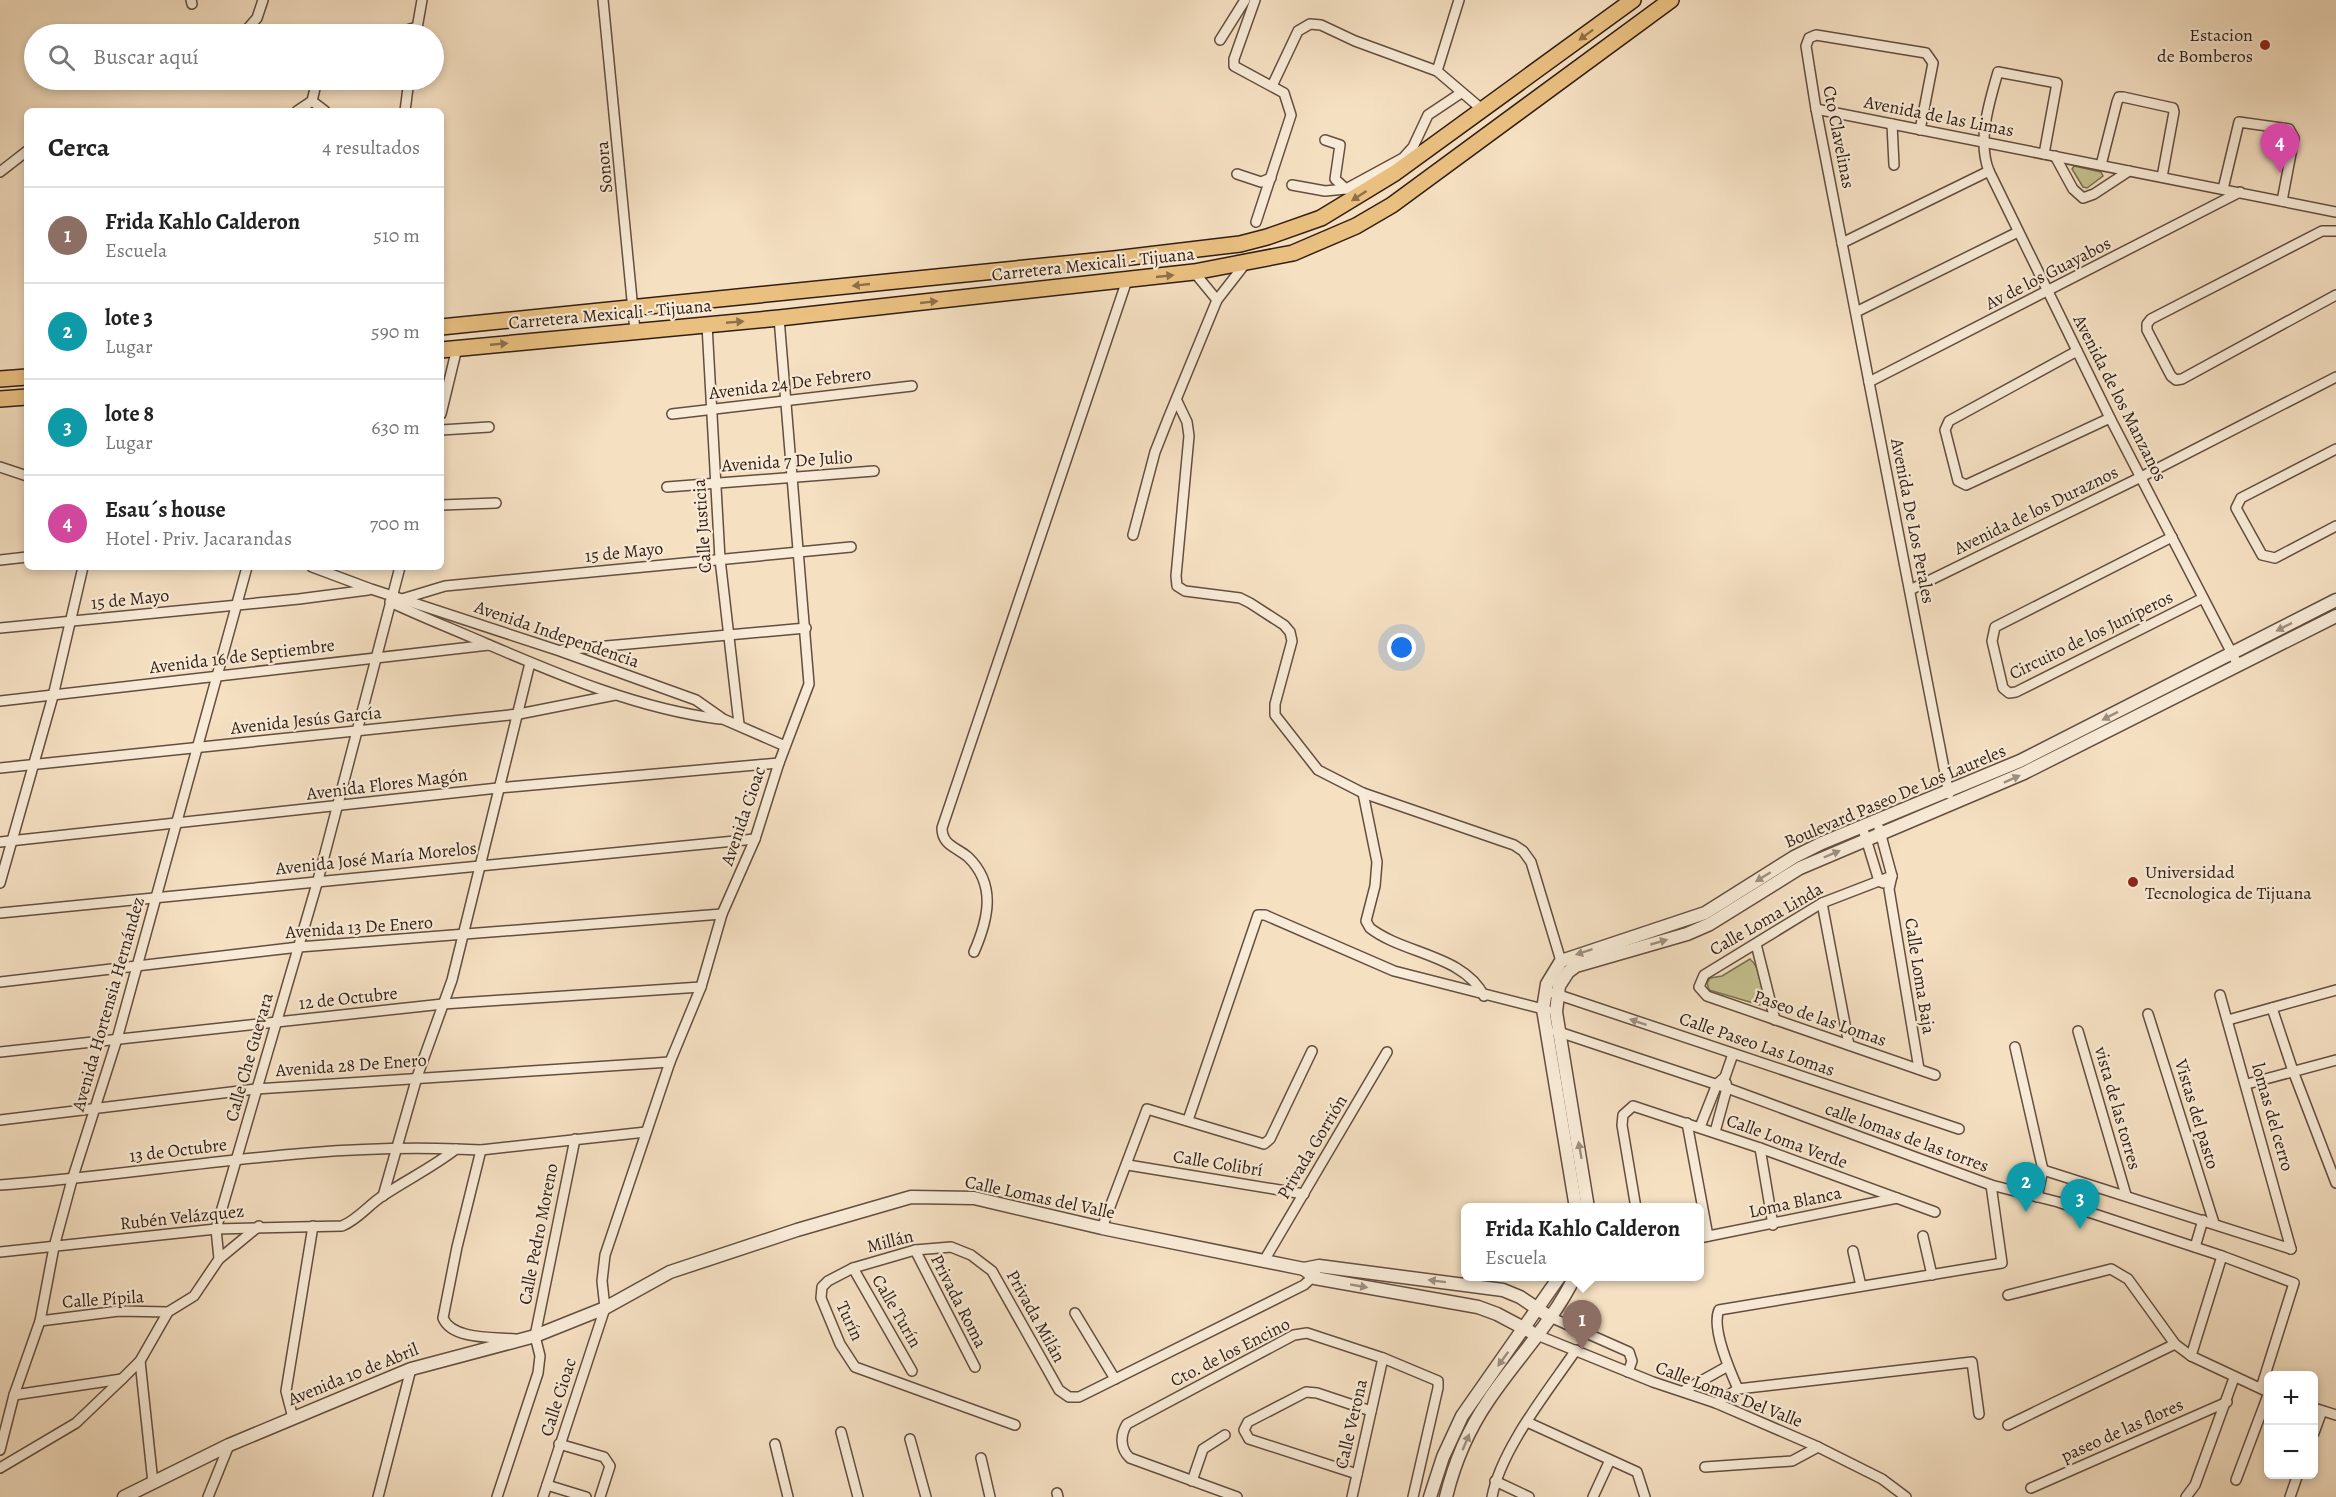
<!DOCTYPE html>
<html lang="es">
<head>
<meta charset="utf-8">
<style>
  :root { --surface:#fff; --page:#f2f2f2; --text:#222; --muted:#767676; --line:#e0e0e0; --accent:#ea580c }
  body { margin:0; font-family:Alegreya,serif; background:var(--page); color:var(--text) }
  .controls { position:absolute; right:18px; bottom:18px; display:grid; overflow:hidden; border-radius:9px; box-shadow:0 3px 9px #0003 }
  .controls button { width:54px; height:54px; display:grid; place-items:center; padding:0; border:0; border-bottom:2px solid var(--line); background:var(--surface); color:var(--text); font:30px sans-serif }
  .you { position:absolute; left:1402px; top:648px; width:21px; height:21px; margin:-15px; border:4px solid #fff; border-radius:50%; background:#1a73e8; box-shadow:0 0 0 9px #1a73e833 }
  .badge { display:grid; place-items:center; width:39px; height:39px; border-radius:50%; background:var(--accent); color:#fff; font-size:20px; font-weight:700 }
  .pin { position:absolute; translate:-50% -50px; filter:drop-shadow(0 2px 3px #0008) }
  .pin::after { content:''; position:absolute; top:32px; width:21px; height:18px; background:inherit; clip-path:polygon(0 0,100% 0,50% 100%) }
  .popup { position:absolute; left:1461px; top:1203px; width:243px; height:78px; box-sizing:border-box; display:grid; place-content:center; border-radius:9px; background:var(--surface); filter:drop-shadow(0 2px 4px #0005); font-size:20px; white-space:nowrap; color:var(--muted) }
  .popup b { font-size:22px; color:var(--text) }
  .popup::after { content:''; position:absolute; left:50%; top:100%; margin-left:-12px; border:12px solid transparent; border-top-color:var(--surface) }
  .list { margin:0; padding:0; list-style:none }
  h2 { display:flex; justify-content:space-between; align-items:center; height:78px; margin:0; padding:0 24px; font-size:26px }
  h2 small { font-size:20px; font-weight:400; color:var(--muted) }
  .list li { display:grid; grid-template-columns:39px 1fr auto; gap:18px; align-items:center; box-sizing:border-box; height:96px; padding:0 24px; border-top:2px solid var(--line) }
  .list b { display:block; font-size:22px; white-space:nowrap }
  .list p { margin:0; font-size:20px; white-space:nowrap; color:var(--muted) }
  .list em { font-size:20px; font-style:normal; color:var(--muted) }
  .icon { flex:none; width:33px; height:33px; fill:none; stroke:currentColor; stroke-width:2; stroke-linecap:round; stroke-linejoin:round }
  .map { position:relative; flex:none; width:2336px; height:1497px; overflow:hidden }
  .search { position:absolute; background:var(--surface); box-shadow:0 3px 9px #0003; left:24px; top:24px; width:420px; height:66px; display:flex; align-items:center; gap:15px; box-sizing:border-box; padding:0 21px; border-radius:33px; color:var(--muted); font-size:22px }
  .panel { position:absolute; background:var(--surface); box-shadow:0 3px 9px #0003; left:24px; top:108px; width:420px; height:462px; border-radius:9px }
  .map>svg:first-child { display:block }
  .green { fill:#c4c08e; stroke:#7b6f51; stroke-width:1.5 }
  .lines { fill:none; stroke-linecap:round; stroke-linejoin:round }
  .minor-casing { stroke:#634e40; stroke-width:12 }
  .tertiary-casing { stroke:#634e40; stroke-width:15 }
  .primary-casing { stroke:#321e14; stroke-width:18 }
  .minor { stroke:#f8ebd7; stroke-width:9 }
  .tertiary { stroke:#f8ebd7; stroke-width:12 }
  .primary { stroke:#eac081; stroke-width:15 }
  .oneway { fill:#8e6f4a }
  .oneway2 { fill:#9f8f7f }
  .poi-dot { fill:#8f2418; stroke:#f8ebd7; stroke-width:2 }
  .labels { text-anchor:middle; stroke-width:4.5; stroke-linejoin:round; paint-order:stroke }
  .poi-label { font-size:18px; fill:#321e14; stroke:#f8ebd7; text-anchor:end }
  .street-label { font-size:18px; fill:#321e14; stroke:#f8ebd7 }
</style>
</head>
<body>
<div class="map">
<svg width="2336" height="1497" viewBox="0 0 2336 1497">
  <rect width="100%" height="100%" fill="#f5e0c2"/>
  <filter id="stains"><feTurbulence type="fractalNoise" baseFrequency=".00333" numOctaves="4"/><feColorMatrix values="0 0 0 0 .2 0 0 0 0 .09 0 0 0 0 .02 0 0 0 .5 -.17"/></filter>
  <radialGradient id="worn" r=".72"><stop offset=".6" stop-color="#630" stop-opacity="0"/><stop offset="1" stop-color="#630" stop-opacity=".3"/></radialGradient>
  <g class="green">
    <polygon points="2074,166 2101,172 2103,176 2087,188 2083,187 2072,169"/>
    <path d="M1750 959C1760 967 1766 994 1760 1005L1709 990 1707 983 1710 978 1722 976Z"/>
  </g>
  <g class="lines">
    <g class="minor-casing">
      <g id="minor">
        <polyline points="191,0 192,4"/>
        <polyline points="603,0 635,331"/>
        <polyline points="1255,0 1234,59 1234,66 1284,93 1291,115 1256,222"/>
        <polyline points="243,34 257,18 263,0"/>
        <polyline points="393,34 417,27"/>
        <polyline points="416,34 422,0"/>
        <polyline points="1220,40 1245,0"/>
        <polyline points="1437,71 1459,0"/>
        <polyline points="1272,86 1298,31 1310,24 1321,25 1355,41 1437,71 1484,111"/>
        <polyline points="312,101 325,111"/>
        <polyline points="1816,109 2336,212"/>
        <polyline points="297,111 312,101 317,80"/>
        <polyline points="405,111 409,80"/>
        <polyline points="1892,124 1894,165"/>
        <polyline points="1920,130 1933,63 1926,53 1816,35 1809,38 1806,46 1816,109 1949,794"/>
        <polyline points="1325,140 1340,145 1335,179 1346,189"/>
        <path d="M2044 154 2057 83 1998 72C1989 103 1977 141 1989 171L2110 418 2238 665"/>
        <polyline points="2055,156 2073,189 2083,198 2094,194 2129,171"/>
        <polyline points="2101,165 2117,102 2119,97 2123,97 2173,108 2174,112 2162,177"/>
        <polyline points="0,172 27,151"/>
        <polyline points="1237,174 1261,182 1271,178"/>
        <polyline points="1292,185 1325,191 1346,189 1403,158 1413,147 1428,115 1461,93"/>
        <polyline points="2223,189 2239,122 2289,129 2294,138 2282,201"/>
        <polyline points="2336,231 2322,231 2151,319 2147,324 2147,330 2171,376 2176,380 2182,379 2336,295"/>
        <polyline points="1842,243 1989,171"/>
        <polyline points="1194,272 1217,300"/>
        <polyline points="1856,312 2018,232"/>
        <polyline points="707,325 720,559 739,724"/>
        <polyline points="2077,351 1949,421 1945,430 1958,481 1966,485 2110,418"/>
        <polyline points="1869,382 2240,192"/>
        <polyline points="1177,401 1187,422 1189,436 1176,576 1177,586 1185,591 1240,598 1250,603 1284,625 1290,632 1292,641 1275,704 1275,715 1318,770 1363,793 1514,845 1523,851 1531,862 1561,961"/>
        <polyline points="441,414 457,348"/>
        <polyline points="672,414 912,386"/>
        <polyline points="441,430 489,427"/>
        <polyline points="2336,449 2241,498 2236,508 2262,555 2275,558 2336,526"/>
        <polyline points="0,467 27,476"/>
        <polyline points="667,487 874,471"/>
        <polyline points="441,505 496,503"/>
        <polyline points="1133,535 1155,452 1168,419 1217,300 1245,264"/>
        <polyline points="2172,537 1995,627 1992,641 2003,688 2009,693 2016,692 2203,598"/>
        <polyline points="0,560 27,557"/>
        <polyline points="312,567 371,589 560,651 696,700 723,719 785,746"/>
        <polyline points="1910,590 2141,477 2336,377"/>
        <polyline points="402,599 445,586 851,547"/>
        <path d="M390 602C422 617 455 630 487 644 562 676 639 709 720 719"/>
        <polyline points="0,628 299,599 368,590"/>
        <polyline points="562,650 806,628"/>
        <polyline points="0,701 489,645"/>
        <polyline points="0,768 519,714 615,695"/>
        <path d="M1363 793 1377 862 1375 886 1366 921 1370 928C1403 954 1464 955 1484 996"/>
        <polyline points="1862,826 1879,881 1883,883"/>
        <polyline points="1879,828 1892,876 1889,889 1919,1069"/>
        <polyline points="0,842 498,788 779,763"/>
        <polyline points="1892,876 1822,903 1704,975 1699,987 1707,996 1935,1075"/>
        <polyline points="0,883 53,696 83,567"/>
        <polyline points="1822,903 1849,1045"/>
        <polyline points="0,913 755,839"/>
        <polyline points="1756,944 1775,1020"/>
        <path d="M974 952C988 920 997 885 968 857 956 847 942 845 942 828L1127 280"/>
        <polyline points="0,982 299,947 722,914"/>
        <polyline points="1553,993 1959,1129"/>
        <polyline points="2220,995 2291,1249"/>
        <polyline points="2272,1008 2293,1071 2336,1183"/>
        <polyline points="2148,1014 2214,1223"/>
        <polyline points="2228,1020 2336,990"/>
        <polyline points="1556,1031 1727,1088 1991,1185 2058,1202 2222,1256 2294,1283 2261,1388"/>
        <polyline points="2078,1031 2126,1195"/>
        <polyline points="2015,1047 2043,1170 2037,1197"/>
        <polyline points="0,1052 443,1004 701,987"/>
        <polyline points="2247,1084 2336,1060"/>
        <polyline points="0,1120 256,1089 670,1062"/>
        <polyline points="1188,1120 1258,915 1265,915 1394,971 1547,1010"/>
        <polyline points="1687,1123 1708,1236"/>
        <polyline points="1700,1127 1717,1084 1725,1077 1733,1054"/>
        <polyline points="1715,1132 1727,1088 1726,1083"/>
        <polyline points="1760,1148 1773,1225"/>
        <path d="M481 1150 457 1247 443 1318C452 1340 494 1337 515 1339"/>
        <polyline points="1128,1165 1304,1194"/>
        <polyline points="2043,1170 2291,1249"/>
        <path d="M0 1185C152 1174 303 1143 456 1149"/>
        <polyline points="383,1196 417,1077 452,980 530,663"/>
        <polyline points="1636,1208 1622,1125 1623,1115 1633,1106 1760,1148 1935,1212"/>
        <polyline points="1102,1228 1147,1109 1264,1144 1270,1139 1312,1051"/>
        <polyline points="1923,1236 1932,1275"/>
        <polyline points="1699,1238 1897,1198"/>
        <polyline points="2195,1247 2203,1220"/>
        <polyline points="915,1250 975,1367"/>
        <polyline points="1853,1251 1861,1286"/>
        <path d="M0 1252 216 1229 342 1226C359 1219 368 1205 384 1195 408 1179 433 1167 456 1149L481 1150 646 1132"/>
        <polyline points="219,1259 259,1226"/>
        <polyline points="1265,1259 1387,1052"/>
        <polyline points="853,1268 912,1371"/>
        <polyline points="2008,1295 2111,1269 2128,1279 2175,1344 2191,1356 2268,1392"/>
        <polyline points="1075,1313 1115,1379"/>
        <polyline points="1550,1317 1629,1352 1632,1361 1628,1372"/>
        <polyline points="40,1321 119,1311 168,1312"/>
        <polyline points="1537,1335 1653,1382 1716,1403 1818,1447 1882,1479 1906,1497"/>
        <polyline points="2191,1356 2222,1256"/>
        <polyline points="140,1361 153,1483"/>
        <path d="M1738 1389C1730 1371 1711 1328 1719 1310L2002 1263 1991 1185"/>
        <polyline points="1685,1390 1728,1366"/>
        <polyline points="14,1395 122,1379"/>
        <polyline points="1716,1403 1738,1389 1972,1362 1979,1414"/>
        <polyline points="2314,1408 2336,1415"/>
        <polyline points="293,1418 286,1391 313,1226"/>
        <polyline points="1527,1422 1637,1472 1645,1497"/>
        <polyline points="1015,1425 855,1367 840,1344 821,1298 822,1287 828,1281 853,1268 915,1250 951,1247 971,1255 992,1271 1059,1390 1069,1397 1079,1397 1304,1285 1316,1274"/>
        <polyline points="2008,1425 2175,1344"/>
        <polyline points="841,1432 858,1497"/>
        <polyline points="2314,1433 2322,1411"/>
        <polyline points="910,1439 926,1497"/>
        <polyline points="559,1444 604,1457 610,1466 600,1497"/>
        <polyline points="775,1444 788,1497"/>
        <polyline points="0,1450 14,1395 40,1321 54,1247 72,1180 117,1039 247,567"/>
        <polyline points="981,1458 990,1497"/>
        <polyline points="1705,1467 1792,1461 1818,1447"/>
        <polyline points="0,1468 76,1423 122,1379 140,1361 168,1312 194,1296 219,1259 216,1229 318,880 400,567"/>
        <polyline points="1357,1474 1249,1439 1244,1430 1248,1422 1306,1392 1317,1393 1371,1411"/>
        <polyline points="2236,1480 2268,1395"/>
        <polyline points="1192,1481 1203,1449 1225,1435"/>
        <polyline points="1495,1481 1529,1497"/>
        <polyline points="547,1485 586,1497"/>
        <polyline points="2031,1488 2227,1402"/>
        <polyline points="1057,1493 1058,1497"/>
        <polyline points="208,1497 229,1445"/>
        <polyline points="378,1497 411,1369"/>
        <polyline points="497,1497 538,1373 540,1356 535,1336 575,1139"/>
        <polyline points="543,1497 605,1308 602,1281 605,1255 670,1062 701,987 722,914 755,839 779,763 809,684 779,318"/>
        <path d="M1237 1497 1130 1458C1120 1449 1120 1435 1127 1424L1294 1335 1307 1333 1383 1358 1438 1381V1388L1413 1497"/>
        <polyline points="1352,1497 1383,1358"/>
        <path d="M1492 1497C1501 1449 1548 1391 1576 1350"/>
        <polyline points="1593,1497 1610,1460"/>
        <polyline points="2186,1497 2195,1485 2234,1378"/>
        <polyline points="2290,1497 2298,1474"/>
      </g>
    </g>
    <g class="tertiary-casing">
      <g id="tertiary">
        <polyline points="1576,1208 1543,1009 1547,984 1561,961 1705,913 1794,857 1822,843 2020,761 2336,600"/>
        <polyline points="1588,1208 1556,1012 1559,986 1568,972 1576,966 1687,934 1710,924 1800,868 2024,773 2336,616"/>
        <polyline points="1304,1269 1315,1278 1478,1307 1497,1314 1531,1332"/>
        <polyline points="124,1497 229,1445 411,1369 535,1336 605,1308 670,1272 797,1230 911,1197 974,1198 1102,1228 1304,1269 1319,1266 1503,1290 1520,1297 1550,1317"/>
        <polyline points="1430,1497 1443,1457 1462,1416 1560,1276"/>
        <path d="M1446 1497C1454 1464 1469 1429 1488 1401 1516 1359 1553 1322 1575 1276"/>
      </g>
    </g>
    <g class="primary-casing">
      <g id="primary">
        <polyline points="441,327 1114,259 1240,244 1267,237 1321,218 1395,173 1633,0"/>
        <polyline points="441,350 779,318 1194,272 1293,253 1356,226 1392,205 1671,0"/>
        <polyline points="0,379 27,377"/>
        <polyline points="0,399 27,397"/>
      </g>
    </g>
    <use href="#minor" class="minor"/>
    <use href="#tertiary" class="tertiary"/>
    <use href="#primary" class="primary"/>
  </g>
  <defs><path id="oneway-solid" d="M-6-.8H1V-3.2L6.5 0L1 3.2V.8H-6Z" transform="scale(1.5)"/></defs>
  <g class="oneway">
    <use href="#oneway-solid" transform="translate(1586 35) rotate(143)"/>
    <use href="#oneway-solid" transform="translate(1359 196) rotate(147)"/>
    <use href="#oneway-solid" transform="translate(1165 276) rotate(-6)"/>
    <use href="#oneway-solid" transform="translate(861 285) rotate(174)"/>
    <use href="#oneway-solid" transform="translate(929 302) rotate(-6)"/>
    <use href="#oneway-solid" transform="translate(735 322) rotate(-5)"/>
    <use href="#oneway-solid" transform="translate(499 344) rotate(-5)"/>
  </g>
  <g class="oneway2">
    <use href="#oneway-solid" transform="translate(2284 627) rotate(153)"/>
    <use href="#oneway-solid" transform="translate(2110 716) rotate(153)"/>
    <use href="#oneway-solid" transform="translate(2012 779) rotate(-24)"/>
    <use href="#oneway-solid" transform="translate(1832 854) rotate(-23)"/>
    <use href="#oneway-solid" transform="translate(1763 877) rotate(148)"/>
    <use href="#oneway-solid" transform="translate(1659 942) rotate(-16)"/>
    <use href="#oneway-solid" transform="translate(1584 952) rotate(162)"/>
    <use href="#oneway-solid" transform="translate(1638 1022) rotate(-161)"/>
    <use href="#oneway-solid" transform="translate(1580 1150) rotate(-100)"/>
    <use href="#oneway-solid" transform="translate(1437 1281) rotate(-173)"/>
    <use href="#oneway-solid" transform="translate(1359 1286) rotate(10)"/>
    <use href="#oneway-solid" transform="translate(1503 1359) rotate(126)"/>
    <use href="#oneway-solid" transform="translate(1466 1442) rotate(-67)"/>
  </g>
  <g class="poi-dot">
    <circle cx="2265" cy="45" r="6"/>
    <circle cx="2133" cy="882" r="6"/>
  </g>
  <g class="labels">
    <g class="poi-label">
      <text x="2253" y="41">Estacion<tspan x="2253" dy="21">de Bomberos</tspan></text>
      <text x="2145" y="878" text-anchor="start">Universidad<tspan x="2145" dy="21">Tecnologica de Tijuana</tspan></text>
    </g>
    <g class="street-label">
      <text transform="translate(1939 116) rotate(11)" y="6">Avenida de las Limas</text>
      <text transform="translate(1839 137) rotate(79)" y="6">Cto Clavelinas</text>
      <text transform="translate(604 167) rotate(-95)" y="6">Sonora</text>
      <text transform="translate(1093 264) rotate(-6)" y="6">Carretera Mexicali - Tijuana</text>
      <text transform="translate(2048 273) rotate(-27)" y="6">Av de los Guayabos</text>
      <text transform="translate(610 314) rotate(-5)" y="6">Carretera Mexicali - Tijuana</text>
      <text transform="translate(790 383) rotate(-7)" y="6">Avenida 24 De Febrero</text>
      <text transform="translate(2120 398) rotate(63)" y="6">Avenida de los Manzanos</text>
      <text transform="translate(787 461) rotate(-4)" y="6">Avenida 7 De Julio</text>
      <text transform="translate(2036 510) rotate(-26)" y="6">Avenida de los Duraznos</text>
      <text transform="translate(1913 521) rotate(79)" y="6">Avenida De Los Perales</text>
      <text transform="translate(702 526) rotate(-94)" y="6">Calle Justicia</text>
      <text transform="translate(624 552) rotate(-6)" y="6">15 de Mayo</text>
      <text transform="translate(130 599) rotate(-6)" y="6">15 de Mayo</text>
      <text transform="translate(557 634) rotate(19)" y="6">Avenida Independencia</text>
      <text transform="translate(2091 635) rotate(-26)" y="6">Circuito de los Juníperos</text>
      <text transform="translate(242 656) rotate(-7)" y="6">Avenida 16 de Septiembre</text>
      <text transform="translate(306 720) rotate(-6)" y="6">Avenida Jesús García</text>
      <text transform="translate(387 784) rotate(-7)" y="6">Avenida Flores Magón</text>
      <text transform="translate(1895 796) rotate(-23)" y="6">Boulevard Paseo De Los Laureles</text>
      <text transform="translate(743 816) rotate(-71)" y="6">Avenida Cioac</text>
      <text transform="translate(376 858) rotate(-6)" y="6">Avenida José María Morelos</text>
      <text transform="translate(1766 919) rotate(-30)" y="6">Calle Loma Linda</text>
      <text transform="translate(359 927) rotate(-4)" y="6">Avenida 13 De Enero</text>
      <text transform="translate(1920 976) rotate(81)" y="6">Calle Loma Baja</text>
      <text transform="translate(348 998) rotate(-6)" y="6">12 de Octubre</text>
      <text transform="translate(108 1004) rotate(-74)" y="6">Avenida Hortensia Hernández</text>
      <text transform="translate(1820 1018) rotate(19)" y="6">Paseo de las Lomas</text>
      <text transform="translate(1757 1044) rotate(19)" y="6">Calle Paseo Las Lomas</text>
      <text transform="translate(249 1057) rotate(-74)" y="6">Calle Che Guevara</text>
      <text transform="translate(351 1065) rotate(-4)" y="6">Avenida 28 De Enero</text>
      <text transform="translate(2118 1108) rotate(74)" y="6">vista de las torres</text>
      <text transform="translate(2197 1114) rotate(73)" y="6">Vistas del pasto</text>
      <text transform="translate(2273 1117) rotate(74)" y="6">lomas del cerro</text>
      <text transform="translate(1907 1137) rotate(20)" y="6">calle lomas de las torres</text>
      <text transform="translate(1787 1141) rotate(20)" y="6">Calle Loma Verde</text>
      <text transform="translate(1312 1147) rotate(-59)" y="6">Privada Gorrión</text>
      <text transform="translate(178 1150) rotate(-7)" y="6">13 de Octubre</text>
      <text transform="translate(1218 1163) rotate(9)" y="6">Calle Colibrí</text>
      <text transform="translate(1040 1197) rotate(12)" y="6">Calle Lomas del Valle</text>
      <text transform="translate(1795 1202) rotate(-12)" y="6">Loma Blanca</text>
      <text transform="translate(182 1217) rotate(-6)" y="6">Rubén Velázquez</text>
      <text transform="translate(538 1234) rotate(-79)" y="6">Calle Pedro Moreno</text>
      <text transform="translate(890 1241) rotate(-14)" y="6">Millán</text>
      <text transform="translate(103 1299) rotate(-4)" y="6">Calle Pípila</text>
      <text transform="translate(959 1301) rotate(63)" y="6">Privada Roma</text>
      <text transform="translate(897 1311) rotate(60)" y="6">Calle Turín</text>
      <text transform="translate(1036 1316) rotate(61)" y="6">Privada Milán</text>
      <text transform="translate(850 1321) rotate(65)" y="6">Turín</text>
      <text transform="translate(1230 1352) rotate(-27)" y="6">Cto. de los Encino</text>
      <text transform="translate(353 1374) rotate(-22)" y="6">Avenida 10 de Abril</text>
      <text transform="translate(1729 1394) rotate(21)" y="6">Calle Lomas Del Valle</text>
      <text transform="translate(558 1397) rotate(-72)" y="6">Calle Cioac</text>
      <text transform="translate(1351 1424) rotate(-77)" y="6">Calle Verona</text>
      <text transform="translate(2122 1430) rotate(-24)" y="6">paseo de las flores</text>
    </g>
  </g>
  <rect width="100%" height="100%" filter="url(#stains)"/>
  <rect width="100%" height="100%" fill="url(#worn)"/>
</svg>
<div class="controls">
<button>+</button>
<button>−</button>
</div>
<div class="you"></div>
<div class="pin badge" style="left:1582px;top:1350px;background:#8d6e63">1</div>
<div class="popup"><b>Frida Kahlo Calderon</b>Escuela</div>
<div class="pin badge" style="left:2026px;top:1212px;background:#0f9aa8">2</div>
<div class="pin badge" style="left:2080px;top:1229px;background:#0f9aa8">3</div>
<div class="pin badge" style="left:2280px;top:173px;background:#d1479c">4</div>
<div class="search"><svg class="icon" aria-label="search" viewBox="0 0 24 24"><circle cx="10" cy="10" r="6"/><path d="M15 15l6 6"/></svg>Buscar aquí</div>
<section class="panel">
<h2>Cerca<small>4 resultados</small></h2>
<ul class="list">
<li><span class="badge" style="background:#8d6e63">1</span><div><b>Frida Kahlo Calderon</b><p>Escuela</p></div><em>510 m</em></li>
<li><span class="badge" style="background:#0f9aa8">2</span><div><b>lote 3</b><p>Lugar</p></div><em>590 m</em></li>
<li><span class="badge" style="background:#0f9aa8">3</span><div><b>lote 8</b><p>Lugar</p></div><em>630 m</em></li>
<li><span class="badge" style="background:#d1479c">4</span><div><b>Esau´s house</b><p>Hotel · Priv. Jacarandas</p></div><em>700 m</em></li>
</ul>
</section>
</div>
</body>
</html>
